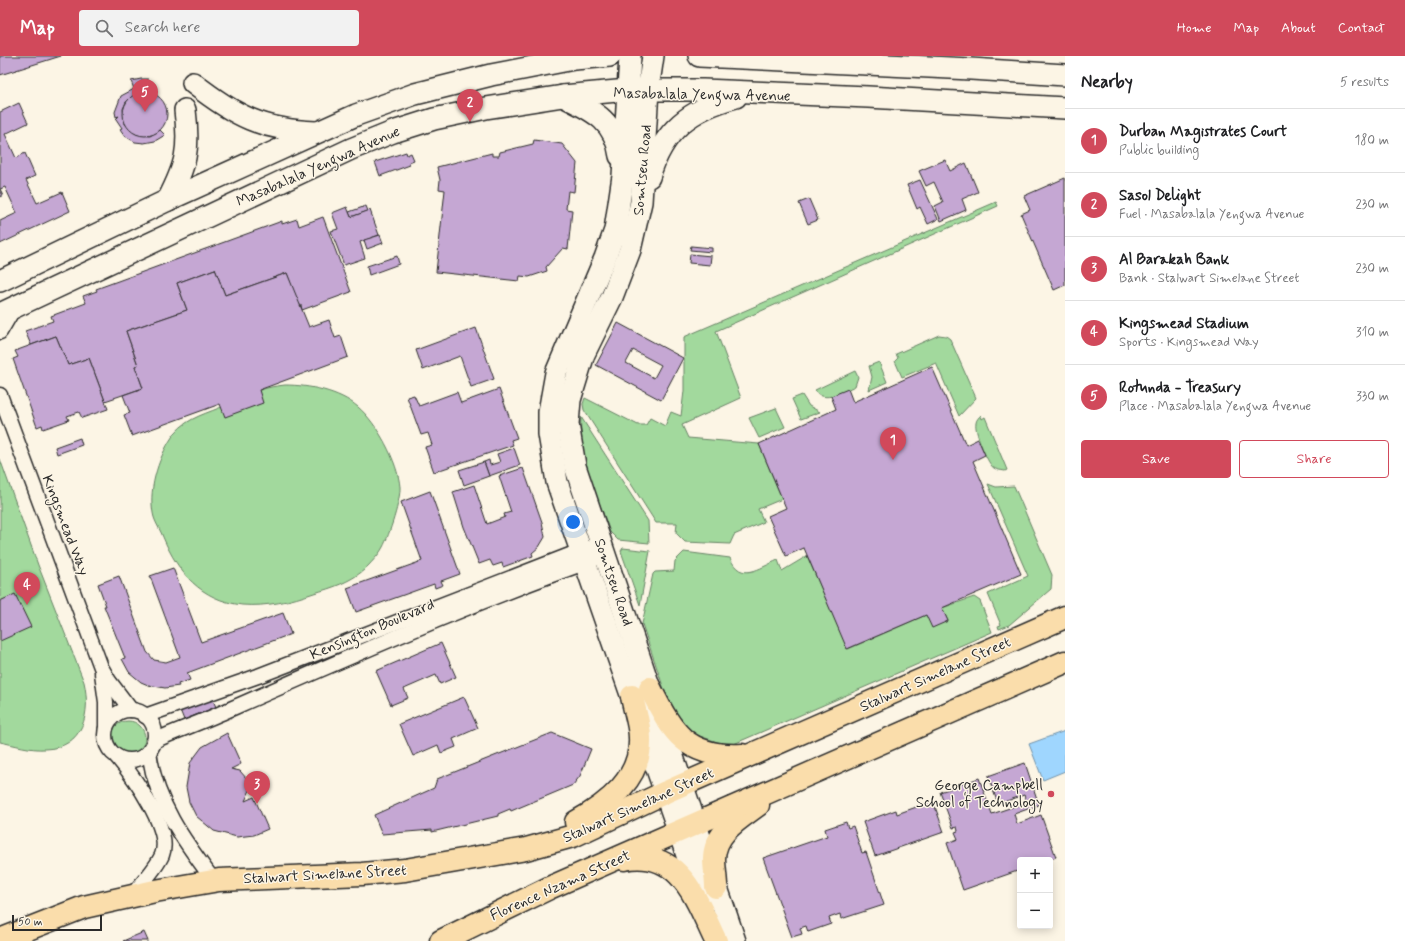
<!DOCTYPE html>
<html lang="en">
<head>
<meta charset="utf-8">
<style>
  :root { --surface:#fff; --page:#f2f2f2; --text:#202124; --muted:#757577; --line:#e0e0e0; --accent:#d1495b }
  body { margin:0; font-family:Mynerve,sans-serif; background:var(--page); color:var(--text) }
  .controls { position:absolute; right:12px; bottom:12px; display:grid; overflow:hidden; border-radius:4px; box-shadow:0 2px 10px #0003 }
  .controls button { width:36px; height:36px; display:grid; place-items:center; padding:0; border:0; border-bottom:1px solid var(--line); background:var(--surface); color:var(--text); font:20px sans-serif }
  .scale { position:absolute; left:12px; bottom:10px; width:90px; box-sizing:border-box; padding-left:4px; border:2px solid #2b2b2b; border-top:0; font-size:11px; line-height:14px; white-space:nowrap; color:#2b2b2b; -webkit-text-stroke:3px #fcf5e5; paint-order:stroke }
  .you { position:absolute; left:573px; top:466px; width:14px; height:14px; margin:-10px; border:3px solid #fff; border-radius:50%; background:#1a73e8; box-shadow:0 0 0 6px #1a73e833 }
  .badge { display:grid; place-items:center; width:26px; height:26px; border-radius:50%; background:var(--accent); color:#fff; font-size:13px; font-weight:700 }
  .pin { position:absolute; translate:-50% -33px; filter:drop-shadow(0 1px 2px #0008) }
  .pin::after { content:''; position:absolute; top:21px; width:14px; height:12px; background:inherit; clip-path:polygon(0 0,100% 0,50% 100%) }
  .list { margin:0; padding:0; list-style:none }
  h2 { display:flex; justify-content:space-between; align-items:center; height:52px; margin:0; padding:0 16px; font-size:17px }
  h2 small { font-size:13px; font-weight:400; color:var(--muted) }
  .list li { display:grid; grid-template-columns:26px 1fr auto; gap:12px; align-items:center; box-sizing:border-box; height:64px; padding:0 16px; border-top:1px solid var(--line) }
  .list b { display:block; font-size:15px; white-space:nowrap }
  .list p { margin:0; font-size:13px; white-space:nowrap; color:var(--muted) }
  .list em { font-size:13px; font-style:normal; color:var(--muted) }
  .actions { display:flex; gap:8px; padding:12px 16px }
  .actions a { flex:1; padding:9px 0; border:1px solid var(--accent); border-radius:4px; text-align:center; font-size:14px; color:var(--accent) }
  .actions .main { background:var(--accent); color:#fff }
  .icon { flex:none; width:22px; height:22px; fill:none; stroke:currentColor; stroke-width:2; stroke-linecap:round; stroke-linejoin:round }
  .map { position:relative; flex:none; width:1065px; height:885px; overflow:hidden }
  header { display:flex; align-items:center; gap:24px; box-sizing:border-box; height:56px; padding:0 20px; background:var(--accent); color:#fff }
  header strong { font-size:19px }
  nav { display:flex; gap:22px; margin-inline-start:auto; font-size:14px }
  .search { width:280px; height:36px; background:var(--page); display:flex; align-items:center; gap:10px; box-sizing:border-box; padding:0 14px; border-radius:4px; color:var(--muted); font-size:15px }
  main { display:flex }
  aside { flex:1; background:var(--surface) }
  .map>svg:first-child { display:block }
  .green { fill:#a2d99d; stroke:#668264 }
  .water { fill:#9fd6fe; stroke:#7192aa }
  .building { fill:#c5a7d3; stroke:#2b2b2b; fill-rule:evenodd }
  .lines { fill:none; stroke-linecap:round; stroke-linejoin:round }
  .street-casing { stroke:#2b2b2b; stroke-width:17 }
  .secondary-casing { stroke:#2b2b2b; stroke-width:24 }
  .highway-casing { stroke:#2b2b2b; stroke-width:25 }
  .street { stroke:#fcf5e5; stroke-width:14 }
  .secondary { stroke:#fcf5e5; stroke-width:21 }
  .highway { stroke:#faddab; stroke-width:22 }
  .poi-dot { fill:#d1495b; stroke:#fcf5e5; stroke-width:1.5 }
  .labels { text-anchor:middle; stroke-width:3; stroke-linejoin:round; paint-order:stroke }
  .street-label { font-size:15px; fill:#2b2b2b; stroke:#fcf5e5 }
  .poi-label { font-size:15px; fill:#2b2b2b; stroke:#fcf5e5; text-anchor:end }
</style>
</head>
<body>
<header>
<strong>Map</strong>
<div class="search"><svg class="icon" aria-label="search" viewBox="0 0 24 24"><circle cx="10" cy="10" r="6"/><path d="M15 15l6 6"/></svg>Search here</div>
<nav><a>Home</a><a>Map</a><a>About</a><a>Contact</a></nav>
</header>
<main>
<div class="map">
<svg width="1065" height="885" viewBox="0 0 1065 885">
  <rect width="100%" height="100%" fill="#fcf5e5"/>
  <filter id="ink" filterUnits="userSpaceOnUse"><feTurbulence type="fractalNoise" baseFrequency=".025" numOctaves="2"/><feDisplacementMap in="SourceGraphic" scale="8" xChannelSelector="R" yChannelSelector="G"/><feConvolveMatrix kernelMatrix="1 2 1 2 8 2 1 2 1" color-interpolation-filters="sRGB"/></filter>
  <g filter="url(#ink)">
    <g class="green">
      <polygon points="996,146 998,150 716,275 741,342 682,369 688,382 759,388 782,443 758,453 764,466 734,479 730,488 685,486 676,477 677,467 656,467 584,354 583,348 585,342 638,369 646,369 650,362 665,370 671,356 681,360 684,335 684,281"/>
      <polygon points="939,279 946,280 950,283 976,342 959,360 936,307 902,321 895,305 898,302 896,298"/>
      <polygon points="879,306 887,326 869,334 872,321 869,310"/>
      <path d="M855 315 858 321 855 330C843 335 824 349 815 334Z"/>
      <path d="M285 329C309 329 339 335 358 351 377 367 398 406 400 431 401 443 389 480 383 491 379 499 370 508 364 514 350 526 332 532 314 537 291 545 267 551 242 549 201 544 178 517 163 481 160 473 154 465 153 457 148 431 160 397 175 377 188 361 209 357 226 349 237 344 249 337 260 334 268 331 277 330 285 329Z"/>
      <polygon points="802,339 809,350 820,356 801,363 792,343"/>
      <polygon points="776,352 785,371 759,382 749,362"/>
      <path d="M981 359 982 363 985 361 1007 414 1005 415C1000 414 994 414 991 409 986 403 974 374 976 367 976 364 979 361 981 359Z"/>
      <path d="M581 361 648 465 649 487 618 484 610 476C597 439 578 401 581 361Z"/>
      <path d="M0 403 38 509 84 626C91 656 84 692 45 693 30 694 15 689 0 686Z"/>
      <polygon points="988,428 996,431 1014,430 1052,519 1051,533 1009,569 999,573 998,570 1001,569 988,538 1028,520"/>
      <polygon points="623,492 650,495 640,549 622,498 621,495"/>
      <path d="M684 496 730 502C741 527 759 512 778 504L782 515 807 500 848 593 926 559 948 565 942 552 974 541 980 545 992 576 729 690 685 675 671 654 642 568 653 518 655 516 674 515 675 505Z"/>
      <circle cx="128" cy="682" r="17"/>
    </g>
    <polygon class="water" points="1065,675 1065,715 1043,724 1029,688"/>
    <g class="building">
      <polygon points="0,0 61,0 0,19"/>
      <polygon points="141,23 148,23 147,35 137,37 126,46 123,53 125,68 136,78 150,80 160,74 165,79 155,85 144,87 135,86 125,80 120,73 122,72 116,63 119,60 116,61 115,56 121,40 134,33 131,25"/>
      <circle cx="145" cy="58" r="22"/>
      <polygon points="19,47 28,67 5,78 16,102 25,97 35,120 26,124 37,147 62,136 70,155 0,188 0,165 17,157 5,131 0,133 3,139 0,141 0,56"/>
      <polygon points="534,84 562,88 577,107 574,136 568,135 566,153 572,154 568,193 563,192 546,211 547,215 529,221 520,220 519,225 436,216 445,134 439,133 440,124 437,111 492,97 492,100 499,100 500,96 533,88"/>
      <polygon points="406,96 407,99 411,97 414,104 409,106 410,109 380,120 375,106"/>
      <polygon points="945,104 950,115 966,107 978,136 962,143 966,154 941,165 935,150 943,146 934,126 926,130 919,115"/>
      <polygon points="1065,122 1065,229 1054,234 1021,158 1030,154 1024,140"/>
      <polygon points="920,124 938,163 928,168 920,151 917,153 907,129"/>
      <polygon points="809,143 818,164 808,168 799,147"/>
      <polygon points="366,150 368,155 351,161 349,156"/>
      <polygon points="347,151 351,161 370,154 379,179 360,186 365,202 344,209 331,175 338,173 332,157"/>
      <polygon points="323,161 351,236 302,254 301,249 299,250 287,217 225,239 215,213 177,227 187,254 126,275 138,309 135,310 143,332 105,345 89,302 68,309 56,280 31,289 25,275 53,265 51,260 86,247 83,240 97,235 96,233 282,165 282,168 297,163 299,170"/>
      <polygon points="380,179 383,187 367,193 364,184"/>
      <polygon points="691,190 712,192 712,196 690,194"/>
      <polygon points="690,198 711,200 710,209 689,207"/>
      <polygon points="397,200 399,208 369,219 367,210"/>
      <polygon points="215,213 225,239 287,217 309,271 329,264 335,282 341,280 348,301 259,334 263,347 225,361 220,348 132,380 124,359 130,357 123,339 143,332 135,310 138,309 126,275 187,254 177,227"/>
      <path d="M618 267 683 302 661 344 596 309ZM633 294 661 309 654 322 626 307Z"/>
      <polygon points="476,272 494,323 471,331 460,300 423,314 416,294"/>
      <polygon points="56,280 68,309 89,302 108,353 82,362 79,356 67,360 69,364 43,373 42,369 37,371 13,303 18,301 15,295"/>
      <polygon points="932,311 966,389 978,383 985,399 973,405 1021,518 942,552 948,565 932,572 926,559 847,593 804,492 786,500 768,460 786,452 759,388 836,353 831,340 848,333 853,346"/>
      <polygon points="499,333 517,382 511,384 513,389 434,416 425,391 432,389 428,377 421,379 407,341 414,339 419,350 457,336 461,347"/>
      <polygon points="80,382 82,389 57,398 55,391"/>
      <polygon points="514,392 520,409 489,420 484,406 489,404 490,409 500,406 497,398"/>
      <polygon points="484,406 489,420 464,429 459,414"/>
      <polygon points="523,412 542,466 545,481 539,491 532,497 533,500 503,511 502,507 493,510 490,504 479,508 464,471 453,436 474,429 487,468 505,461 504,458 511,456 499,420"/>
      <polygon points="430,435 460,518 441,525 443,529 435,532 434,528 356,556 347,532 422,505 401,446"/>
      <polygon points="173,512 201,586 283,557 291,578 187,617 190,624 178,628 179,630 165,632 148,629 141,626 129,616 122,603 125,602 104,550 106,550 98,528 119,520 147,596 154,604 166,606 180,601 150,520"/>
      <polygon points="15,538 31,571 0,585 0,545"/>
      <polygon points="441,587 456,621 440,628 436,619 404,633 408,642 391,649 376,615"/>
      <polygon points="464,641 478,672 453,683 456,691 441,697 438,689 413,700 399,668"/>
      <polygon points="212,642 216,651 184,664 180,654"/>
      <polygon points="227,677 241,708 231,713 240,715 247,723 250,734 245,745 254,741 268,773 254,779 237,781 214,775 196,760 189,746 186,731 190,707 202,691"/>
      <polygon points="552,677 591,693 580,720 573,729 511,755 510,753 498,758 498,760 432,776 432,774 382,778 374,759 434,732 437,723"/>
      <polygon points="1025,707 1039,749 1014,758 1017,768 1041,759 1056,801 1049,804 1020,804 1020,814 963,834 947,787 958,783 955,776 958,775 957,771 953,772 940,736 979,722 992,758 1027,746 1024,739 998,748 988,720"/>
      <polygon points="933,745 944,776 875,800 863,766 896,754 897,758"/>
      <polygon points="846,766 848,772 853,770 862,797 866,796 884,849 841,863 840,858 829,862 831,868 808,876 806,870 800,872 802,878 792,881 763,802 827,780 825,773"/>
      <polygon points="144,876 148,885 123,885"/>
    </g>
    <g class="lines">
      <g class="street-casing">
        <g id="street">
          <polyline points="0,276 14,252"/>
          <polyline points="0,339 101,611 109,625 131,654"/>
          <polyline points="102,617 106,646 106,672"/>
          <circle cx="130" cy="679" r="25"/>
          <polyline points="145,660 258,620 588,492"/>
          <path d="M154 685C175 675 197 668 219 658 342 604 466 549 593 504"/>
          <path d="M149 695C155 746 184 785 214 825"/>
          <path d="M117 701C134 721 172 774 162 799 156 813 142 827 132 839"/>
        </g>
      </g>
      <g class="secondary-casing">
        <g id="secondary">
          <polyline points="630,0 623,120 615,174 605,202 556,317 549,356 549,378 557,426 704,848"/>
          <polyline points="653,0 648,34 641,146 630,194 612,241 584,298 570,344 568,368 575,410 735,885"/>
          <polyline points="699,0 971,13 1065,19"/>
          <path d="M193 27C235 60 262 74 316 76"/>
          <path d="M563 40C593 55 615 64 620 100"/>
          <path d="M649 121C663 74 690 53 736 41"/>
          <path d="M168 144C186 109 190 94 185 54"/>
          <polyline points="0,225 168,144 356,59 415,38 491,19 574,3 610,0"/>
          <polyline points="0,258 351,93 393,76 434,63 486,52 563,40 628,34 703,34 868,41 1065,52"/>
        </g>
      </g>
      <g class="highway-casing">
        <g id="highway">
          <path d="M650 632C672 677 687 702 742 699"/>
          <path d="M576 766C608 748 642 722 640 682 640 668 634 653 632 640"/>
          <path d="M624 803C681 792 696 844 716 885"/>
          <path d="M716 831C716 822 714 812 714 803 714 777 739 763 758 749"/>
          <polyline points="0,884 84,851 155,835 219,824 362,818 405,814 526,793 573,780 666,736 1065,561"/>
          <polyline points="441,885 549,832 1065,606"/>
        </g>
      </g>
      <use href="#street" class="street"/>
      <use href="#secondary" class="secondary"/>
      <use href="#highway" class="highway"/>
    </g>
  </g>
  <circle class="poi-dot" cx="1051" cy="738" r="4"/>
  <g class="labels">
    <g class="street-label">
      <text transform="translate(702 38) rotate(1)" y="5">Masabalala Yengwa Avenue</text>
      <text transform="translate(318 110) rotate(-24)" y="5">Masabalala Yengwa Avenue</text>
      <text transform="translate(642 114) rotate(-85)" y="5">Somtseu Road</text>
      <text transform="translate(66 469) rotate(69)" y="5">Kingsmead Way</text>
      <text transform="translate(614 526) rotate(71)" y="5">Somtseu Road</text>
      <text transform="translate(372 573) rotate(-23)" y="5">Kensington Boulevard</text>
      <text transform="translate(935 618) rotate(-24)" y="5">Stalwart Simelane Street</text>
      <text transform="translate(638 749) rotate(-24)" y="5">Stalwart Simelane Street</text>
      <text transform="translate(325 818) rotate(-3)" y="5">Stalwart Simelane Street</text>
      <text transform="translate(560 829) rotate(-24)" y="5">Florence Nzama Street</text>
    </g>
    <g class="poi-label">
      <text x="1043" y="734">George Campbell<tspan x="1043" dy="17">School of Technology</tspan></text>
    </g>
  </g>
</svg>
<div class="controls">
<button>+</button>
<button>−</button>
</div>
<div class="scale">50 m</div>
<div class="you"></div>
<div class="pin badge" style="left:893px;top:404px">1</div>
<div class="pin badge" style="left:470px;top:66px">2</div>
<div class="pin badge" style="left:257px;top:748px">3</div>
<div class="pin badge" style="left:27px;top:549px">4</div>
<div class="pin badge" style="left:145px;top:56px">5</div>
</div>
<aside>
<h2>Nearby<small>5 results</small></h2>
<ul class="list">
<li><span class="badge">1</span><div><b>Durban Magistrates Court</b><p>Public building</p></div><em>180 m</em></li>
<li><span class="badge">2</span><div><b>Sasol Delight</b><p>Fuel · Masabalala Yengwa Avenue</p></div><em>230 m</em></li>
<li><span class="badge">3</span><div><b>Al Barakah Bank</b><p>Bank · Stalwart Simelane Street</p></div><em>230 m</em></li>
<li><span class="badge">4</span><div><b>Kingsmead Stadium</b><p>Sports · Kingsmead Way</p></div><em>310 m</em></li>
<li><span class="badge">5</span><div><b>Rotunda - Treasury</b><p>Place · Masabalala Yengwa Avenue</p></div><em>330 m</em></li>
</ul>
<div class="actions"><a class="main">Save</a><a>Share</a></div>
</aside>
</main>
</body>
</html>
